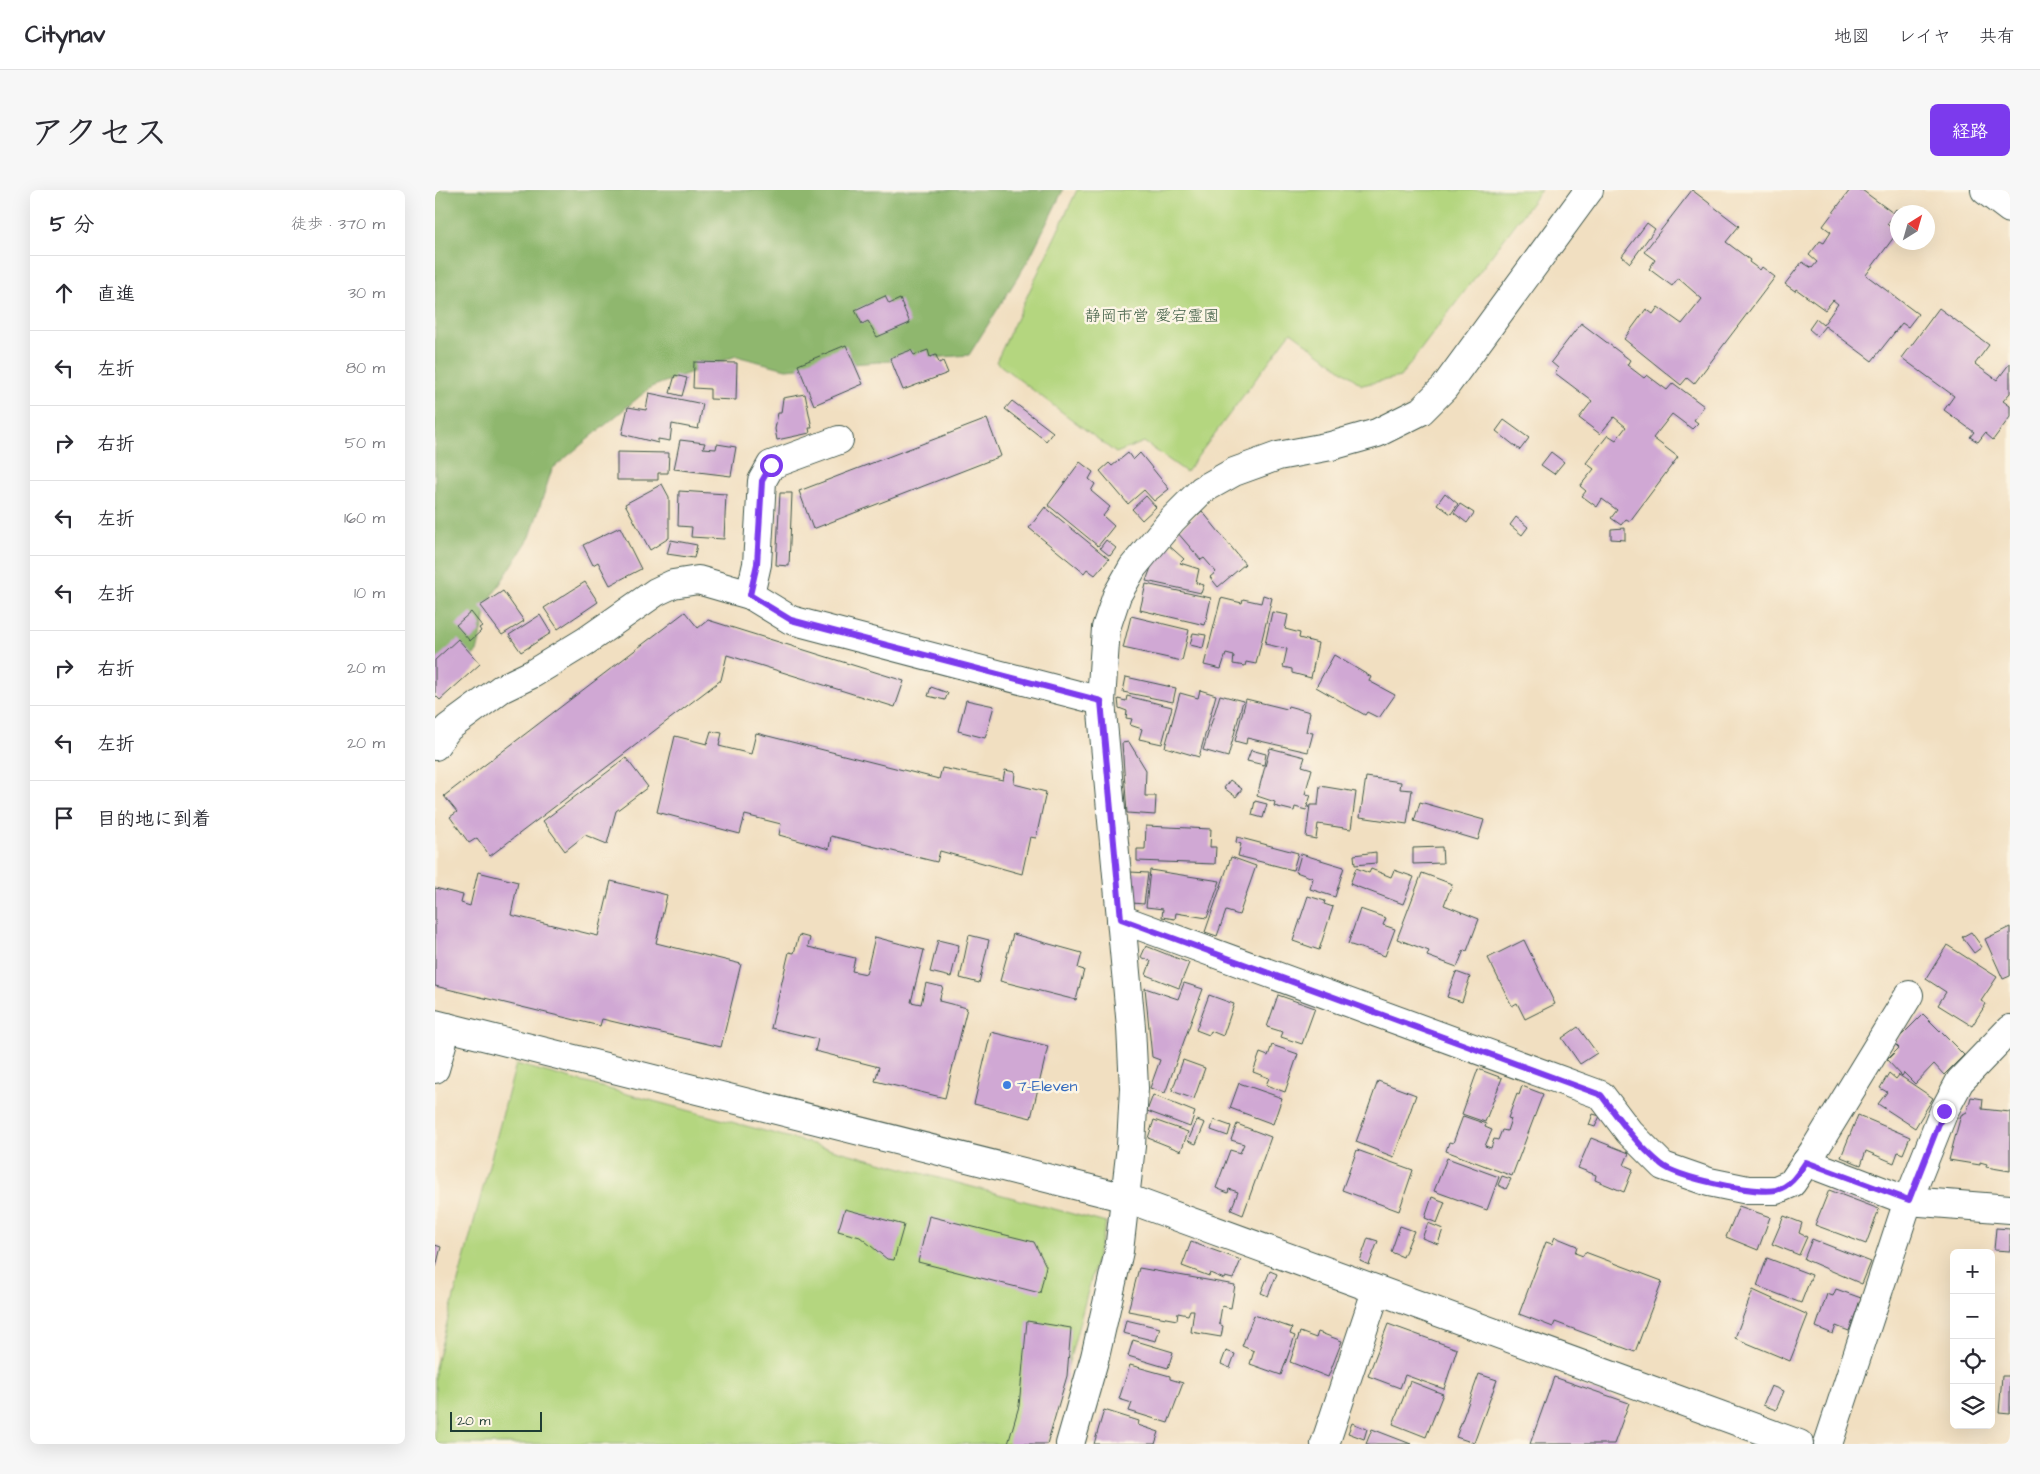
<!DOCTYPE html>
<html lang="ja">
<head>
<meta charset="utf-8">
<style>
  :root { --surface:#fff; --page:#f7f7f7; --text:#2b2b33; --muted:#7c7c81; --line:#e1e1e2; --accent:#7c3aed }
  body { margin:0; font-family:"Architects Daughter","Klee One",sans-serif; background:var(--page); color:var(--text) }
  .controls { position:absolute; right:15px; bottom:15px; display:grid; overflow:hidden; border-radius:8px; box-shadow:0 5px 20px #0002 }
  .controls button { width:45px; height:45px; display:grid; place-items:center; padding:0; border:0; border-bottom:1px solid var(--line); background:var(--surface); color:var(--text); font:25px sans-serif }
  .compass { position:absolute; left:1455px; top:15px; width:45px; height:45px; border-radius:50%; background:var(--surface); box-shadow:0 5px 20px #0002; rotate:37deg }
  .scale { position:absolute; left:15px; bottom:12px; width:92px; box-sizing:border-box; padding-left:5px; border:2px solid #1f3d34; border-top:0; font-size:14px; line-height:18px; white-space:nowrap; color:#1f3d34; -webkit-text-stroke:4px #fcf5e5; paint-order:stroke }
  .stop { position:absolute; width:15px; height:15px; margin:-11px; border:4px solid #7c3aed; border-radius:50%; background:#fff }
  .stop.end { background:#7c3aed; border-color:#fff; box-shadow:0 1px 5px #0008 }
  .list { margin:0; padding:0; list-style:none }
  h2 { display:flex; justify-content:space-between; align-items:center; height:65px; margin:0; padding:0 20px; font-size:21px }
  h2 small { font-size:16px; font-weight:400; color:var(--muted) }
  .list li { display:grid; grid-template-columns:32px 1fr auto; gap:15px; align-items:center; box-sizing:border-box; height:75px; padding:0 20px; border-top:1px solid var(--line) }
  .list b { display:block; font-size:19px; white-space:nowrap }
  .list em { font-size:16px; font-style:normal; color:var(--muted) }
  .icon { flex:none; width:28px; height:28px; fill:none; stroke:currentColor; stroke-width:2; stroke-linecap:round; stroke-linejoin:round }
  .map { position:relative; flex:none; width:1575px; height:1254px; overflow:hidden; border-radius:8px }
  header { display:flex; align-items:center; gap:30px; box-sizing:border-box; height:70px; padding:0 25px; background:var(--surface); border-bottom:1px solid var(--line) }
  header strong { font-size:24px }
  nav { display:flex; gap:28px; margin-inline-start:auto; font-size:18px }
  .intro { display:flex; align-items:center; justify-content:space-between; box-sizing:border-box; height:120px; padding:0 30px }
  h1 { margin:0; font-size:35px }
  .button { padding:12px 22px; border-radius:8px; background:var(--accent); color:#fff; font-size:18px; font-weight:700 }
  main { display:flex; gap:30px; padding:0 30px }
  aside { flex:1; background:var(--surface); border-radius:8px; box-shadow:0 5px 20px #0002 }
  .map>svg:first-child { display:block }
  .green { fill:#b4d67f; stroke:#6a8a5a }
  .forest { fill:#8fb76e; stroke:#577a51 }
  .building { fill:#d0a8d4 }
  .lines { fill:none; stroke-linecap:round; stroke-linejoin:round }
  .minor-casing { stroke:#3e5549; stroke-width:30 }
  .minor { stroke:#fff; stroke-width:28 }
  .route { stroke:#7c3aed; stroke-width:6 }
  .shop-dot { fill:#3f7fe0; stroke:#fcf5e5; stroke-width:2 }
  .labels { text-anchor:middle; stroke-width:5; stroke-linejoin:round; paint-order:stroke }
  .park-label { font-size:16px; fill:#3d5c43; stroke:#fcf5e5 }
  .shop-label { font-size:16px; fill:#366cbe; stroke:#fcf5e5; text-anchor:start }
</style>
</head>
<body>
<header>
<strong>Citynav</strong>
<nav><a>地図</a><a>レイヤ</a><a>共有</a></nav>
</header>
<div class="intro"><h1>アクセス</h1><a class="button">経路</a></div>
<main>
<aside>
<h2>5 分<small>徒歩 · 370 m</small></h2>
<ul class="list">
<li><svg class="icon" aria-label="ahead" viewBox="0 0 24 24"><path d="M12 20V5M6 11l6-6 6 6"/></svg><div><b>直進</b></div><em>30 m</em></li>
<li><svg class="icon" aria-label="left" viewBox="0 0 24 24"><path d="M17 20v-9H6M10 6l-5 5 5 5"/></svg><div><b>左折</b></div><em>80 m</em></li>
<li><svg class="icon" aria-label="right" viewBox="0 0 24 24"><path d="M7 20v-9h11M14 6l5 5-5 5"/></svg><div><b>右折</b></div><em>50 m</em></li>
<li><svg class="icon" aria-label="left" viewBox="0 0 24 24"><path d="M17 20v-9H6M10 6l-5 5 5 5"/></svg><div><b>左折</b></div><em>160 m</em></li>
<li><svg class="icon" aria-label="left" viewBox="0 0 24 24"><path d="M17 20v-9H6M10 6l-5 5 5 5"/></svg><div><b>左折</b></div><em>10 m</em></li>
<li><svg class="icon" aria-label="right" viewBox="0 0 24 24"><path d="M7 20v-9h11M14 6l5 5-5 5"/></svg><div><b>右折</b></div><em>20 m</em></li>
<li><svg class="icon" aria-label="left" viewBox="0 0 24 24"><path d="M17 20v-9H6M10 6l-5 5 5 5"/></svg><div><b>左折</b></div><em>20 m</em></li>
<li><svg class="icon" aria-label="arrive" viewBox="0 0 24 24"><path d="M6 21V4h12l-3 4 3 4H6"/></svg><div><b>目的地に到着</b></div></li>
</ul>
</aside>
<div class="map">
<svg width="1575" height="1254" viewBox="0 0 1575 1254">
  <rect width="100%" height="100%" fill="#fcf5e5"/>
  <filter id="ink" filterUnits="userSpaceOnUse"><feTurbulence type="fractalNoise" baseFrequency=".02" numOctaves="2"/><feDisplacementMap in="SourceGraphic" scale="10" xChannelSelector="R" yChannelSelector="G"/><feConvolveMatrix kernelMatrix="1 2 1 2 8 2 1 2 1" color-interpolation-filters="sRGB"/></filter>
  <filter id="wash" filterUnits="userSpaceOnUse"><feTurbulence type="fractalNoise" baseFrequency=".0096" numOctaves="4" result="noise"/><feDisplacementMap in="SourceGraphic" scale="20" xChannelSelector="R" yChannelSelector="G"/><feGaussianBlur stdDeviation="1.12" result="paint"/><feColorMatrix in="noise" values="0 0 0 0 0 0 0 0 0 0 0 0 0 0 0 0 0 1.4 0 .05"/><feComposite in="paint" operator="in"/></filter>
  <g filter="url(#wash)">
    <rect width="100%" height="100%" fill="#f1dfc1"/>
    <g class="green">
      <polygon points="642,0 1106,0 965,187 927,195 856,142 751,282 709,252 681,263 561,172"/>
      <polygon points="81,874 671,1033 612,1254 0,1254 0,1178"/>
    </g>
    <polygon class="forest" points="0,0 628,0 594,69 534,165 351,179 301,166 216,197 117,279 95,347 54,411 42,462 0,496"/>
    <g id="blocks">
      <g class="building">
        <polygon points="1257,0 1304,36 1291,52 1315,70 1314,72 1325,80 1327,77 1340,87 1259,194 1252,188 1246,195 1189,149 1211,119 1218,124 1223,117 1247,134 1267,109 1243,88 1237,96 1214,79 1220,70 1209,62"/>
        <polygon points="1415,0 1427,0 1458,23 1461,19 1465,22 1462,22 1462,28 1459,25 1452,34 1462,43 1431,85 1483,124 1473,137 1467,133 1437,171 1390,136 1382,146 1374,139 1381,129 1388,135 1403,114 1398,110 1390,120 1361,99 1360,101 1350,94 1367,72 1377,78 1382,72 1374,65 1385,51 1389,53 1396,42 1388,36"/>
        <polygon points="1212,33 1220,39 1195,73 1187,66"/>
        <polygon points="450,106 454,114 465,109 475,133 442,147 433,131 427,134 420,120"/>
        <polygon points="1504,118 1554,155 1540,174 1562,190 1575,173 1575,203 1568,211 1575,216 1575,227 1558,250 1550,243 1543,252 1535,247 1539,242 1509,220 1519,206 1467,168"/>
        <polygon points="1146,133 1195,170 1192,175 1209,188 1212,185 1232,200 1238,193 1269,216 1259,230 1263,233 1257,239 1237,224 1218,248 1243,267 1195,331 1191,329 1186,335 1176,328 1182,320 1167,309 1162,317 1147,306 1151,301 1145,296 1159,279 1151,273 1173,245 1181,250 1191,237 1179,227 1165,244 1144,228 1157,211 1120,183 1123,178 1116,172"/>
        <polygon points="411,155 428,194 379,215 363,175"/>
        <polygon points="476,160 479,165 493,160 495,167 501,165 504,173 508,171 513,183 468,200 455,168"/>
        <polygon points="259,172 302,173 301,210 275,209 275,199 258,198"/>
        <polygon points="240,185 252,188 247,206 235,203"/>
        <polygon points="214,203 268,214 263,239 237,234 235,251 223,249 223,253 187,244 193,217 211,220"/>
        <polygon points="370,204 377,238 374,238 375,243 342,250 340,239 343,223 346,223 348,208"/>
        <polygon points="577,211 618,242 611,251 570,219"/>
        <polygon points="552,229 566,266 378,339 364,301"/>
        <polygon points="1069,230 1094,248 1085,260 1061,241"/>
        <polygon points="245,250 270,253 268,258 281,259 282,254 301,257 296,286 239,279"/>
        <polygon points="182,262 234,263 233,283 223,283 223,290 182,290"/>
        <polygon points="1116,262 1129,272 1119,284 1106,275"/>
        <polygon points="693,263 698,270 705,263 734,299 719,311 709,300 693,314 665,281 674,273 677,276"/>
        <polygon points="645,272 658,282 654,289 660,294 656,301 675,317 668,326 679,336 663,356 613,315"/>
        <polygon points="227,294 234,307 234,348 215,360 190,314"/>
        <polygon points="244,301 291,304 289,349 256,347 257,337 243,336"/>
        <polygon points="345,303 357,303 354,376 341,375"/>
        <polygon points="1010,303 1023,314 1016,324 1002,314"/>
        <polygon points="711,306 721,317 707,330 697,319"/>
        <polygon points="1025,314 1039,323 1032,333 1019,323"/>
        <polygon points="610,317 674,369 660,385 652,379 649,383 594,338"/>
        <polygon points="767,321 810,374 783,397 775,387 781,382 769,368 766,370 742,342"/>
        <polygon points="1081,327 1093,337 1087,345 1075,335"/>
        <polygon points="185,337 206,379 175,395 163,372 158,375 148,355"/>
        <polygon points="1190,338 1190,350 1176,349 1176,339"/>
        <polygon points="236,350 262,355 259,368 232,364"/>
        <polygon points="671,350 681,358 675,366 665,358"/>
        <polygon points="731,353 749,369 745,373 764,379 761,393 769,395 766,403 711,391 720,367"/>
        <polygon points="150,392 163,412 123,439 109,418"/>
        <polygon points="711,394 776,408 770,435 705,420"/>
        <polygon points="68,401 89,431 67,445 45,416"/>
        <polygon points="828,405 837,408 821,474 811,472 810,476 798,474 799,466 791,464 786,479 769,475 786,408 807,413 808,409 826,413"/>
        <polygon points="36,422 47,436 44,438 46,441 35,451 21,435"/>
        <polygon points="250,422 263,438 273,430 469,491 460,517 292,465 286,490 55,666 42,648 34,653 15,627 22,622 9,606"/>
        <polygon points="837,422 853,425 850,439 865,443 864,448 883,453 876,488 857,483 857,479 848,477 852,459 830,454"/>
        <polygon points="105,425 116,443 86,462 74,445"/>
        <polygon points="696,426 754,440 747,471 688,458"/>
        <polygon points="758,443 771,445 768,458 755,455"/>
        <polygon points="23,449 45,474 5,510 0,505 0,470"/>
        <polygon points="899,465 936,487 934,491 960,505 944,528 932,522 930,525 881,497"/>
        <polygon points="691,487 741,498 738,512 688,502"/>
        <polygon points="496,497 513,503 510,510 493,506"/>
        <polygon points="765,500 781,505 764,567 730,557 745,503 763,508"/>
        <polygon points="785,505 808,511 793,567 768,560"/>
        <polygon points="692,506 737,517 727,554 704,549 707,539 695,535 697,529 691,528 692,521 684,518 683,509 691,511"/>
        <polygon points="811,509 852,519 853,516 875,522 871,542 878,543 873,562 812,548 811,554 800,551"/>
        <polygon points="531,510 559,516 550,548 523,541"/>
        <polygon points="276,541 287,543 284,556 316,564 321,543 504,589 507,578 568,590 570,580 580,582 579,594 611,602 601,648 595,647 587,684 505,661 502,672 396,646 394,659 344,645 346,634 310,625 305,644 222,622 240,546 272,554"/>
        <polygon points="694,552 711,580 710,606 721,606 720,625 692,623 687,553"/>
        <polygon points="835,558 870,567 867,576 877,579 870,604 876,605 871,620 860,617 859,621 839,616 840,612 822,606"/>
        <polygon points="816,560 831,564 829,575 812,571"/>
        <polygon points="191,568 213,597 181,621 172,654 150,645 130,661 108,631"/>
        <polygon points="931,587 966,592 965,599 977,600 972,634 925,627"/>
        <polygon points="795,590 807,599 801,607 789,598"/>
        <polygon points="885,596 921,602 916,639 883,634 881,649 871,647 875,615 883,615"/>
        <polygon points="820,611 832,614 828,628 817,625"/>
        <polygon points="985,612 1049,630 1043,650 979,631"/>
        <polygon points="711,636 776,639 775,657 781,657 780,674 702,671 702,659 710,659"/>
        <polygon points="802,647 863,663 858,680 803,666 806,654 801,652"/>
        <polygon points="1007,657 1008,673 978,674 978,658"/>
        <polygon points="941,662 941,673 920,675 919,665"/>
        <polygon points="866,664 909,677 900,707 875,699 878,688 861,682"/>
        <polygon points="796,667 821,676 804,725 791,721 782,746 770,742"/>
        <polygon points="921,678 934,683 936,679 956,687 959,680 979,687 968,714 915,694"/>
        <polygon points="715,680 785,691 772,728 741,723 740,729 727,727 728,719 711,717"/>
        <polygon points="43,682 83,692 76,725 163,746 176,691 232,705 221,753 306,774 286,857 167,829 165,836 0,796 0,698 28,705 26,713 35,716"/>
        <polygon points="695,682 713,683 709,714 697,713"/>
        <polygon points="987,683 1017,694 1009,715 1044,729 1032,761 1029,760 1022,777 992,766 994,761 962,749"/>
        <polygon points="873,706 890,711 889,714 898,717 884,760 858,751"/>
        <polygon points="925,719 951,728 948,735 960,739 950,766 913,754"/>
        <polygon points="1575,737 1575,786 1568,789 1550,749"/>
        <polygon points="1536,742 1547,757 1539,763 1527,747"/>
        <polygon points="578,744 647,763 643,778 649,780 641,810 565,791"/>
        <polygon points="364,745 375,748 373,757 420,768 417,781 431,784 440,747 489,760 476,812 486,814 491,793 508,797 504,811 532,818 510,908 440,891 444,877 380,861 383,849 336,838 354,762 359,763"/>
        <polygon points="534,745 554,750 544,793 525,788"/>
        <polygon points="503,750 524,755 516,787 495,782"/>
        <polygon points="1089,750 1120,814 1090,829 1082,813 1077,816 1053,768"/>
        <polygon points="1512,755 1562,787 1546,811 1551,814 1537,836 1503,815 1511,802 1491,789"/>
        <polygon points="711,756 754,773 744,798 711,785 716,771 706,767"/>
        <polygon points="1021,782 1035,787 1027,812 1012,807"/>
        <polygon points="749,793 768,799 730,903 715,898 725,870 717,867 710,798 743,809"/>
        <polygon points="774,805 799,814 788,846 776,841 774,845 761,840"/>
        <polygon points="843,805 880,818 867,854 846,847 848,842 832,837"/>
        <polygon points="1488,824 1529,865 1509,885 1499,874 1480,894 1469,883 1467,886 1452,870 1464,858 1459,853"/>
        <polygon points="1143,837 1162,863 1145,874 1127,848"/>
        <polygon points="556,842 613,856 596,928 539,914"/>
        <polygon points="837,855 863,864 850,902 831,895 834,888 818,882 825,863 833,866"/>
        <polygon points="748,870 770,878 759,909 737,901"/>
        <polygon points="1043,879 1067,888 1050,932 1027,924"/>
        <polygon points="1454,883 1461,889 1464,885 1498,908 1480,938 1443,914 1452,902 1445,898"/>
        <polygon points="943,891 981,905 959,967 921,952"/>
        <polygon points="804,893 847,908 838,934 795,918"/>
        <polygon points="1087,896 1108,904 1077,986 1011,961 1014,952 1018,953 1028,926 1051,934 1050,937 1057,940 1050,956 1056,958 1059,949 1063,950 1067,940 1072,941 1076,929 1073,928 1082,904 1084,905"/>
        <polygon points="718,905 760,922 755,937 712,921"/>
        <polygon points="1536,907 1548,909 1547,919 1575,922 1575,981 1551,977 1552,974 1545,972 1545,975 1514,970 1526,925 1532,922"/>
        <polygon points="1158,924 1165,926 1160,937 1154,935"/>
        <polygon points="1423,925 1475,947 1468,964 1463,962 1459,973 1431,961 1426,975 1406,967"/>
        <polygon points="719,930 753,942 746,961 713,948"/>
        <polygon points="762,930 770,933 761,954 753,951"/>
        <polygon points="779,930 796,936 793,946 776,940"/>
        <polygon points="802,934 836,947 808,1025 796,1020 803,1002 794,999 793,1003 781,998 795,960 805,963 809,954 796,950"/>
        <polygon points="1156,948 1194,963 1189,975 1198,979 1189,1002 1160,990 1161,985 1143,978"/>
        <polygon points="922,960 978,980 964,1021 907,1000"/>
        <polygon points="1012,968 1064,987 1052,1020 999,1001"/>
        <polygon points="1067,986 1076,989 1071,999 1063,995"/>
        <polygon points="1394,1000 1444,1019 1431,1054 1380,1035"/>
        <polygon points="997,1007 1010,1012 1002,1033 990,1028"/>
        <polygon points="1304,1016 1335,1027 1323,1060 1291,1047"/>
        <polygon points="410,1019 469,1035 459,1070 452,1069 425,1047 403,1041"/>
        <polygon points="494,1026 599,1052 611,1076 605,1103 483,1072"/>
        <polygon points="1349,1026 1367,1033 1364,1043 1372,1047 1364,1065 1337,1054"/>
        <polygon points="993,1033 1008,1039 1003,1054 987,1048"/>
        <polygon points="965,1036 979,1041 968,1067 956,1062"/>
        <polygon points="1561,1038 1575,1039 1575,1061 1559,1060"/>
        <polygon points="1120,1047 1142,1056 1140,1063 1148,1066 1150,1062 1227,1091 1200,1162 1120,1132 1118,1137 1084,1124 1111,1052 1117,1054"/>
        <polygon points="933,1048 943,1051 934,1075 925,1071"/>
        <polygon points="1377,1049 1436,1072 1427,1094 1369,1069"/>
        <polygon points="756,1052 806,1070 798,1089 790,1087 789,1089 775,1083 774,1086 747,1076"/>
        <polygon points="0,1055 6,1057 1,1077 0,1077"/>
        <polygon points="1332,1068 1377,1085 1366,1113 1322,1096"/>
        <polygon points="704,1078 800,1095 796,1118 787,1116 784,1134 788,1136 786,1147 756,1142 759,1120 755,1120 753,1125 743,1123 742,1130 693,1121"/>
        <polygon points="835,1081 842,1084 833,1106 826,1103"/>
        <polygon points="1401,1099 1426,1108 1414,1141 1401,1136 1398,1144 1381,1137 1392,1104 1398,1106"/>
        <polygon points="1318,1100 1373,1125 1355,1171 1300,1148"/>
        <polygon points="819,1125 857,1138 855,1144 860,1146 846,1185 815,1174 819,1161 807,1156"/>
        <polygon points="691,1130 725,1138 721,1151 688,1143"/>
        <polygon points="592,1131 636,1138 632,1186 612,1254 573,1254 584,1216"/>
        <polygon points="953,1134 1022,1159 1009,1199 970,1185 965,1198 933,1186"/>
        <polygon points="865,1142 881,1148 883,1142 907,1151 893,1187 855,1172"/>
        <polygon points="698,1150 738,1162 733,1178 693,1166"/>
        <polygon points="791,1161 800,1164 795,1178 786,1174"/>
        <polygon points="695,1175 735,1186 735,1189 748,1193 733,1233 694,1221 697,1213 684,1209"/>
        <polygon points="1044,1184 1062,1190 1039,1253 1021,1247"/>
        <polygon points="1567,1186 1575,1186 1575,1224 1564,1223"/>
        <polygon points="1119,1187 1194,1213 1179,1254 1095,1254"/>
        <polygon points="975,1191 1008,1204 991,1247 958,1234"/>
        <polygon points="1336,1196 1349,1201 1341,1220 1328,1215"/>
        <polygon points="669,1220 704,1231 703,1235 724,1242 720,1254 659,1254"/>
        <polygon points="917,1233 932,1239 929,1249 913,1243"/>
        <polygon points="937,1239 976,1254 931,1254"/>
      </g>
    </g>
  </g>
  <g filter="url(#ink)">
    <use href="#blocks" fill-opacity="0" stroke="#3e5549" stroke-width="1"/>
    <g class="lines">
      <g class="minor-casing">
        <g id="minor">
          <polyline points="1550,0 1575,19"/>
          <polyline points="315,405 322,374 327,291 336,275 404,250"/>
          <polyline points="0,556 13,538 66,499 97,484 151,451 221,402 238,394 263,390 315,405 356,430 666,511"/>
          <polyline points="686,729 1166,905 1194,942 1228,976 1274,992 1313,1000 1341,1000 1357,993 1378,962 1474,805"/>
          <polyline points="0,834 691,1008 1364,1254"/>
          <polyline points="0,879 12,837"/>
          <polyline points="1371,972 1473,1011 1575,1019"/>
          <polyline points="635,1254 660,1167 684,1061 696,956 699,898 696,837 666,511 671,438 682,405 698,377 737,330 767,300 799,282 843,266 896,256 942,243 986,221 1009,198 1154,0"/>
          <polyline points="890,1254 941,1101"/>
          <polyline points="1393,1254 1473,1011 1509,921 1525,891 1575,839"/>
        </g>
      </g>
      <use href="#minor" class="minor"/>
    </g>
  </g>
  <g class="lines" filter="url(#ink)">
    <path class="route" d="M336 275 327 291 322 374 315 405 356 430 666 511 686 729 1166 905C1184 929 1202 955 1226 974 1242 988 1320 1004 1341 1000 1356 996 1363 984 1371 972L1474 1010 1509 921"/>
  </g>
  <circle class="shop-dot" cx="572" cy="895" r="5"/>
  <g class="labels">
    <g class="park-label">
      <text x="717" y="131">静岡市営 愛宕霊園</text>
    </g>
    <g class="shop-label">
      <text x="582" y="901">7-Eleven</text>
    </g>
  </g>
</svg>
<div class="controls">
<button>+</button>
<button>−</button>
<button><svg class="icon" aria-label="locate" viewBox="0 0 24 24"><circle cx="12" cy="12" r="6"/><path d="M12 2v4M12 18v4M2 12h4M18 12h4"/></svg></button>
<button><svg class="icon" aria-label="layers" viewBox="0 0 24 24"><path d="M12 4l9 5-9 5-9-5zM3 14l9 5 9-5"/></svg></button>
</div>
<svg class="compass" viewBox="-18 -18 36 36"><path d="M0-13l5 13h-10z" fill="#e53935"/><path d="M0 13l5-13h-10z" fill="#7c7c81"/></svg>
<div class="scale">20 m</div>
<div class="stop" style="left:336px;top:275px"></div>
<div class="stop end" style="left:1509px;top:921px"></div>
</div>
</main>
</body>
</html>
